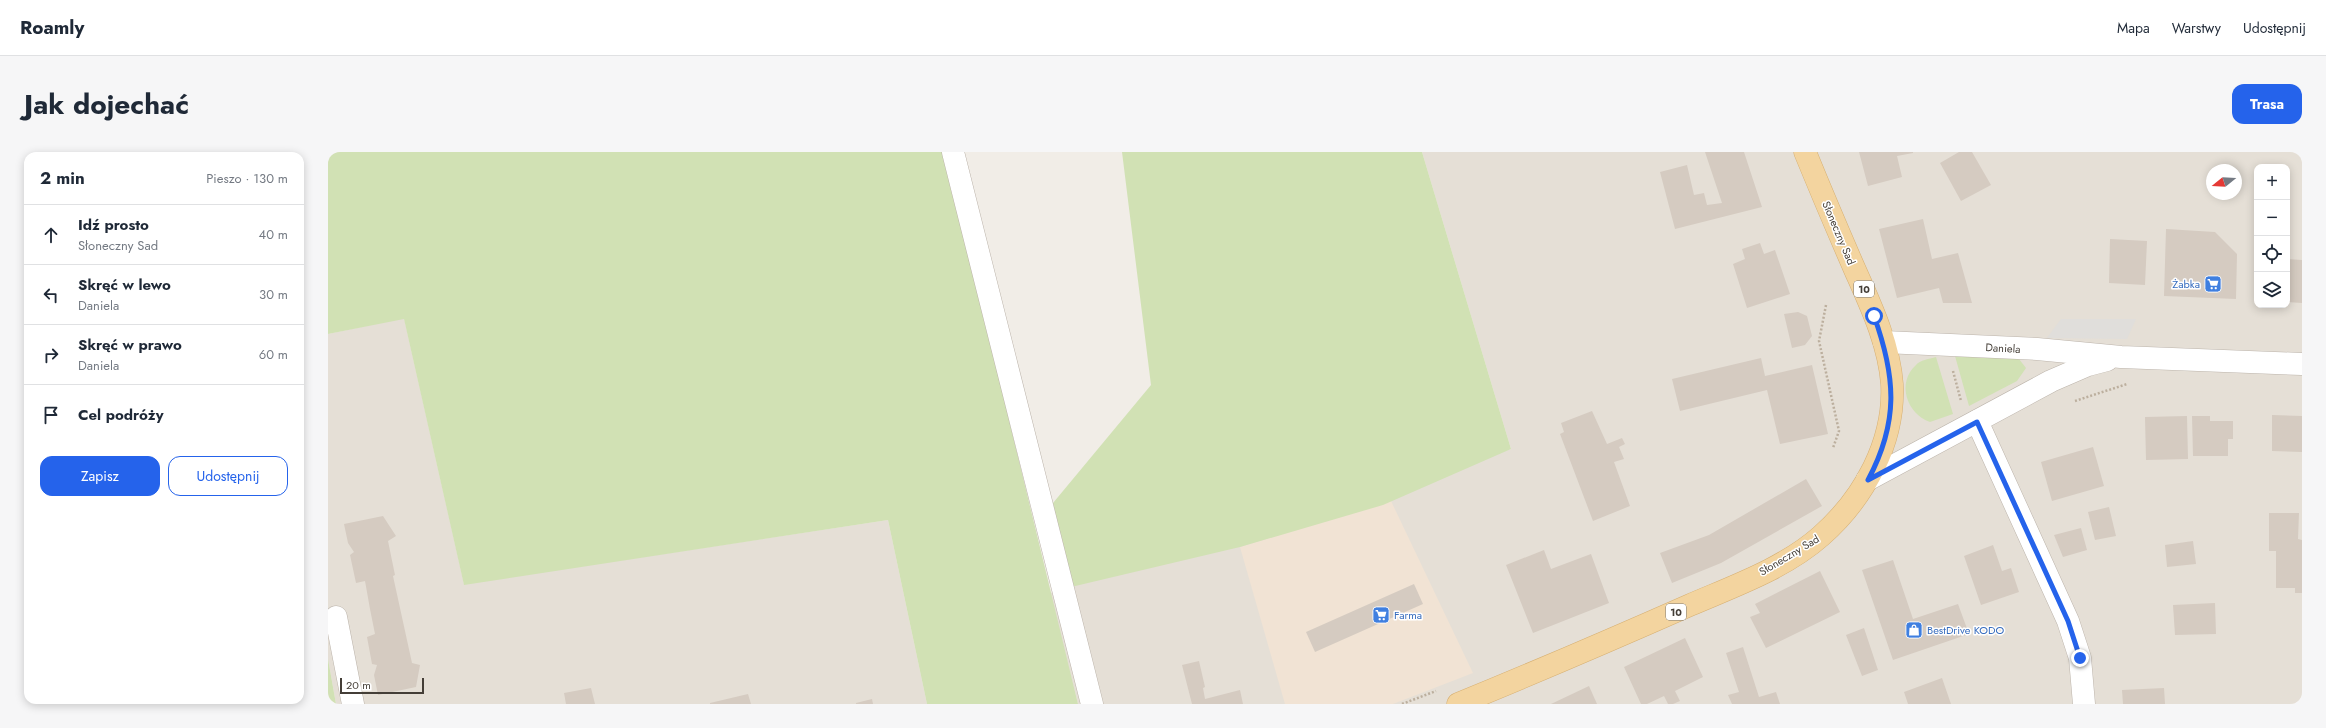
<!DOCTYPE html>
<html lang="pl">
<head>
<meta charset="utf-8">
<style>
  :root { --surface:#fff; --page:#f6f6f7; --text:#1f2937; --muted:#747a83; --line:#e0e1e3; --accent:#2563eb }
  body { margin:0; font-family:Jost,sans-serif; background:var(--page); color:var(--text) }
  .controls { position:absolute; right:12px; top:12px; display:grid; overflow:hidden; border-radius:8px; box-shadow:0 2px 10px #0003 }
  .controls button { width:36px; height:36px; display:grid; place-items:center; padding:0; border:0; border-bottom:1px solid var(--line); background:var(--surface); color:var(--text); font:20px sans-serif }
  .compass { position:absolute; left:1878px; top:12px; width:36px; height:36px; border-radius:50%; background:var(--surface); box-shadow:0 2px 10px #0003; rotate:252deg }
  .scale { position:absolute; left:12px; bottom:10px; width:84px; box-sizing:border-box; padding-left:4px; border:2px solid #443e37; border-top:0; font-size:11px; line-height:14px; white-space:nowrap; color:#443e37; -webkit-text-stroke:3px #fff; paint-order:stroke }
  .stop { position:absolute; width:12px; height:12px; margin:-9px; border:3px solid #2563eb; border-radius:50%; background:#fff }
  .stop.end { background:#2563eb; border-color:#fff; box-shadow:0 1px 4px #0008 }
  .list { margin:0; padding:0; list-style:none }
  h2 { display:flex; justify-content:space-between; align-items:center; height:52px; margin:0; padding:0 16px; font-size:17px }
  h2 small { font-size:13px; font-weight:400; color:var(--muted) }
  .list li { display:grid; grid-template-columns:26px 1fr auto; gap:12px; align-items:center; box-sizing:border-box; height:60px; padding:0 16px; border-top:1px solid var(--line) }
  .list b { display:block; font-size:15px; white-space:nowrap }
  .list p { margin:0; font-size:13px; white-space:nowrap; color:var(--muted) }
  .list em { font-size:13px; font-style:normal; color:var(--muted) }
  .actions { display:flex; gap:8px; padding:12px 16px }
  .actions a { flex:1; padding:9px 0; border:1px solid var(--accent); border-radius:12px; text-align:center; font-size:14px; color:var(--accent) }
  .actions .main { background:var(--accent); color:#fff }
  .icon { flex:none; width:22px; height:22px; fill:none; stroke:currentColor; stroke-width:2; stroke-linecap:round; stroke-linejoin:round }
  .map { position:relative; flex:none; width:1974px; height:552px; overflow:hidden; border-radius:12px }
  header { display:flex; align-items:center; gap:24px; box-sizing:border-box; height:56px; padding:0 20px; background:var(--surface); border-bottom:1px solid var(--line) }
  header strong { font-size:19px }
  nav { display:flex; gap:22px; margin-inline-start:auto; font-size:14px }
  .intro { display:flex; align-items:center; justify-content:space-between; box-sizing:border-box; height:96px; padding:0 24px }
  h1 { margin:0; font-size:28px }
  .button { padding:10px 18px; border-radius:12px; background:var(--accent); color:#fff; font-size:14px; font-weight:700 }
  main { display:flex; gap:24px; padding:0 24px }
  aside { flex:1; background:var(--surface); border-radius:12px; box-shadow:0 2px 10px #0003 }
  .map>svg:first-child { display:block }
  .residential { fill:#e5dfd6; fill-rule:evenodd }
  .commercial { fill:#f1e3d4 }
  .green { fill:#d1e1b4 }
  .parking { fill:#e0dedb }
  .building { fill:#d5cbc1 }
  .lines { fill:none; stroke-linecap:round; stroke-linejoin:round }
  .minor-casing { stroke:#bcb4ab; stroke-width:23 }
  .major-casing { stroke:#d6af71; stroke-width:23 }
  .path { stroke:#bcaf9e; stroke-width:2.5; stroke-dasharray:2 2; stroke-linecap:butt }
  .minor { stroke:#fff; stroke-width:22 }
  .major { stroke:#f3d49f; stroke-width:22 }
  .route { stroke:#2563eb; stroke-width:5 }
  .labels { text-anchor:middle; stroke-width:3; stroke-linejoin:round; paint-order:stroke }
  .shield { fill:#fff; stroke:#7c7873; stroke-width:1 }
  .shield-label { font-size:10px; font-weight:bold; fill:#443e37 }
  .street-label { font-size:11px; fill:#443e37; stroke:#fff }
  .shop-label { font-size:11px; fill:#366cbe; stroke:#fff; text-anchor:start }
</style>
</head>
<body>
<header>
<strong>Roamly</strong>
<nav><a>Mapa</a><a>Warstwy</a><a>Udostępnij</a></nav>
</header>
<div class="intro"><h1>Jak dojechać</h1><a class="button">Trasa</a></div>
<main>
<aside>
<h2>2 min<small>Pieszo · 130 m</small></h2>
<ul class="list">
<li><svg class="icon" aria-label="ahead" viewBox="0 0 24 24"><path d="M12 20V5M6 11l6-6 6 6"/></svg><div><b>Idź prosto</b><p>Słoneczny Sad</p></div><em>40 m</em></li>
<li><svg class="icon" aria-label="left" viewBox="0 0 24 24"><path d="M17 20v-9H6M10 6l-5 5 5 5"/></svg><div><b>Skręć w lewo</b><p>Daniela</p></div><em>30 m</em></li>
<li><svg class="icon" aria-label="right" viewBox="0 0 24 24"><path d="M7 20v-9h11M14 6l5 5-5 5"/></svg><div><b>Skręć w prawo</b><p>Daniela</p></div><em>60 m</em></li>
<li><svg class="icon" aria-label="arrive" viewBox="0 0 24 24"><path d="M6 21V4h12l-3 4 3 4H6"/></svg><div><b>Cel podróży</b></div></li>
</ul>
<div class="actions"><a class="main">Zapisz</a><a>Udostępnij</a></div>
</aside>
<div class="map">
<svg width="1974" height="552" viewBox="0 0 1974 552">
  <rect width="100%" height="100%" fill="#f1ede7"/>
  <g class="residential">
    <path d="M1094 0H1974V552H750L722 441 1183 297ZM1929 15H1959V153H1929ZM1884 18H1908V42H1884Z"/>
    <polygon points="76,166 136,432 560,368 599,552 8,552 0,507 0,182"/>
  </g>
  <polygon class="commercial" points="1063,349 1145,521 1065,552 957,552 912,395"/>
  <g class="green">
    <polygon points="0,0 616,0 750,552 599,552 560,368 136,433 76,167 0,182"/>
    <polygon points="794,0 1094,0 1183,297 1055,353 912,395 743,435 725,351 823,233"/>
    <polygon points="1627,204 1691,207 1698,216 1689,229 1641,254"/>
    <path d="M1608 205 1625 262 1602 270C1579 262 1568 231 1588 213 1592 208 1601 207 1608 205Z"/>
    <polygon points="0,507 8,552 0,552"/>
  </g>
  <polygon class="parking" points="1733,167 1808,167 1799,187 1719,186"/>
  <g class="building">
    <polygon points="1377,0 1416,0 1434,55 1347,77 1332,20 1359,13 1366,43 1376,41 1379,53 1394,51"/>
    <polygon points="1531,0 1585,0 1585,1 1569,4 1574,25 1540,34"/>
    <polygon points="1631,0 1644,0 1663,33 1633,49 1612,11"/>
    <polygon points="1595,67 1604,107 1630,101 1644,151 1615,151 1611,136 1569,146 1551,77"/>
    <polygon points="1838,77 1887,80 1909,102 1908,147 1836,144"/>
    <polygon points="1782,87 1819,89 1817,133 1781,131"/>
    <polygon points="1432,91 1436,102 1447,98 1462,142 1419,156 1405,112 1417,107 1414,97"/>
    <polygon points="1959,107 1974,108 1974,151 1959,150"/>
    <polygon points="1470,160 1479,164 1484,184 1477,193 1464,196 1456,162"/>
    <polygon points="1433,206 1437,224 1484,213 1500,282 1452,292 1439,238 1352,259 1344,227"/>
    <polygon points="1264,259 1279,292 1294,286 1297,292 1291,295 1296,307 1286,310 1302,354 1265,369 1232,282 1236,280 1233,271"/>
    <polygon points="1944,263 1974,264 1974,300 1944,299"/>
    <polygon points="1859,264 1860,307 1818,308 1817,265"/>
    <polygon points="1864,264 1882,264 1882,269 1905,269 1905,287 1900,287 1900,304 1865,304"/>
    <polygon points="1765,295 1776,334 1724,349 1713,310"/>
    <polygon points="1478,327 1494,354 1393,411 1344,431 1332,401 1381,383"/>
    <polygon points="1781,355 1788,384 1767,388 1760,360"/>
    <polygon points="1941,361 1971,361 1970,387 1974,388 1974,441 1967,441 1967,436 1948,436 1948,399 1941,399"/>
    <polygon points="55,364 68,384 60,389 67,423 65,424 84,511 92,513 88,535 50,543 46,523 49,513 44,512 39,485 47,482 42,457 37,429 28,431 22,403 26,400 20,391 16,372"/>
    <polygon points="1753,376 1759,398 1735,405 1726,383"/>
    <polygon points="1865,389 1868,412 1839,415 1837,393"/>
    <polygon points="1665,393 1674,419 1683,416 1691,440 1653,453 1636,404"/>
    <polygon points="1216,398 1223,417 1263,402 1281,451 1205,481 1178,413"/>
    <polygon points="1565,408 1585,467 1630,452 1641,482 1565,508 1534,418"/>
    <polygon points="1492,419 1512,460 1438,496 1422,465 1432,461 1427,452"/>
    <polygon points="1086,432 1095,452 987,500 978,480"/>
    <polygon points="1887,451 1888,482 1847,483 1845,453"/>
    <polygon points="1536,476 1550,518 1534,524 1518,483"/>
    <polygon points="1357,486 1375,525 1347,539 1352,549 1345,552 1340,552 1336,544 1319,552 1313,552 1296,515"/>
    <polygon points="1415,495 1431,545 1448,540 1452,552 1404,552 1400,543 1411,540 1398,501"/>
    <polygon points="871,509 877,535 875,536 877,547 912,538 915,552 864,552 854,513"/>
    <polygon points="1614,526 1623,552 1580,552 1576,540"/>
    <polygon points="1261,534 1269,552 1223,552"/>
    <polygon points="263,536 267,552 238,552 236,541"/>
    <polygon points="1836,536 1837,552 1795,552 1794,538"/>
    <polygon points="420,542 423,552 382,552 382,551"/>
    <polygon points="544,547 545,552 528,552 528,551"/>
  </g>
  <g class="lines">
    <g class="minor-casing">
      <g id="minor">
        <polyline points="625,0 764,552"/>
        <polyline points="1556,190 1709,197 1793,205 1974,212"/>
        <polyline points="1649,269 1740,469 1752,506 1756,552"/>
        <polyline points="1539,328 1723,229 1760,213 1779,208"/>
        <polyline points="8,465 25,552"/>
      </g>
    </g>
    <g class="major-casing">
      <path id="major" d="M1130 552C1208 520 1285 487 1362 453 1406 434 1457 416 1493 384 1536 346 1567 290 1564 232 1561 192 1543 154 1527 118 1510 79 1493 39 1477 0"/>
    </g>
    <g class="path">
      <polyline points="1498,153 1491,189 1511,279 1505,296"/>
      <polyline points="1625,219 1633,249"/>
      <polyline points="1747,249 1799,232"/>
      <polyline points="1074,552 1108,539"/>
    </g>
    <use href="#minor" class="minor"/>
    <use href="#major" class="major"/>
  </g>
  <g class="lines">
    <path class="route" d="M1546 164C1568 225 1571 270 1540 328L1649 270 1740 469 1752 506"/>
  </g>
  <defs>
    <g id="supermarket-square" transform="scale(0.9)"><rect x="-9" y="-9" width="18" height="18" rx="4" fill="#3f7fe0" stroke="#fff"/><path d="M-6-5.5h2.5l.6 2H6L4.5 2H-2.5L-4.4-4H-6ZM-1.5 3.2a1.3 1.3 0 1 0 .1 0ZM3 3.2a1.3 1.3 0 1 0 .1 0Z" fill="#fff"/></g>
    <g id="shop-square" transform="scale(0.9)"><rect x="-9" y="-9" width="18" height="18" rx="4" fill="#3f7fe0" stroke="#fff"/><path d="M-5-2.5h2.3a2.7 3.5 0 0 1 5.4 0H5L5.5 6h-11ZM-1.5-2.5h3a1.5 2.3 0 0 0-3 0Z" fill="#fff"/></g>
  </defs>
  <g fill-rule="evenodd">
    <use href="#supermarket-square" x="1885" y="132"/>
    <use href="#supermarket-square" x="1053" y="463"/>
    <use href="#shop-square" x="1586" y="478"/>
  </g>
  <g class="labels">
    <g class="shield">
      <rect x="1526" y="129" width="20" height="16" rx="3"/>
      <rect x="1338" y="452" width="20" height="16" rx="3"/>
    </g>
    <g class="shield-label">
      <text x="1536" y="141">10</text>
      <text x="1348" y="464">10</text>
    </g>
    <g class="street-label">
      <text transform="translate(1511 81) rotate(67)" y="4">Słoneczny Sad</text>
      <text transform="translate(1675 196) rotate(3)" y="4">Daniela</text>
      <text transform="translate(1461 403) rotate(-31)" y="4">Słoneczny Sad</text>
    </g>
    <g class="shop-label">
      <text x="1872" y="136" text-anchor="end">Żabka</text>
      <text x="1066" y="467">Farma</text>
      <text x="1599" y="482">BestDrive KODO</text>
    </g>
  </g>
</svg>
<div class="controls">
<button>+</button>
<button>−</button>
<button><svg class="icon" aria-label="locate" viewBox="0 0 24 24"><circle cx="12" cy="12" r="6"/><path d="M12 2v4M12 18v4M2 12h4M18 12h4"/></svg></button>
<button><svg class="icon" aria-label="layers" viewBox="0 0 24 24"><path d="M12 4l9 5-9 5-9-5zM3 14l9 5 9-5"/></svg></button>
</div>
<svg class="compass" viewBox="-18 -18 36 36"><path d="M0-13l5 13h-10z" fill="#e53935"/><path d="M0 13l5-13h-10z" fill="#747a83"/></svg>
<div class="scale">20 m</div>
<div class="stop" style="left:1546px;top:164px"></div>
<div class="stop end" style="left:1752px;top:506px"></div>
</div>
</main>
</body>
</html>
